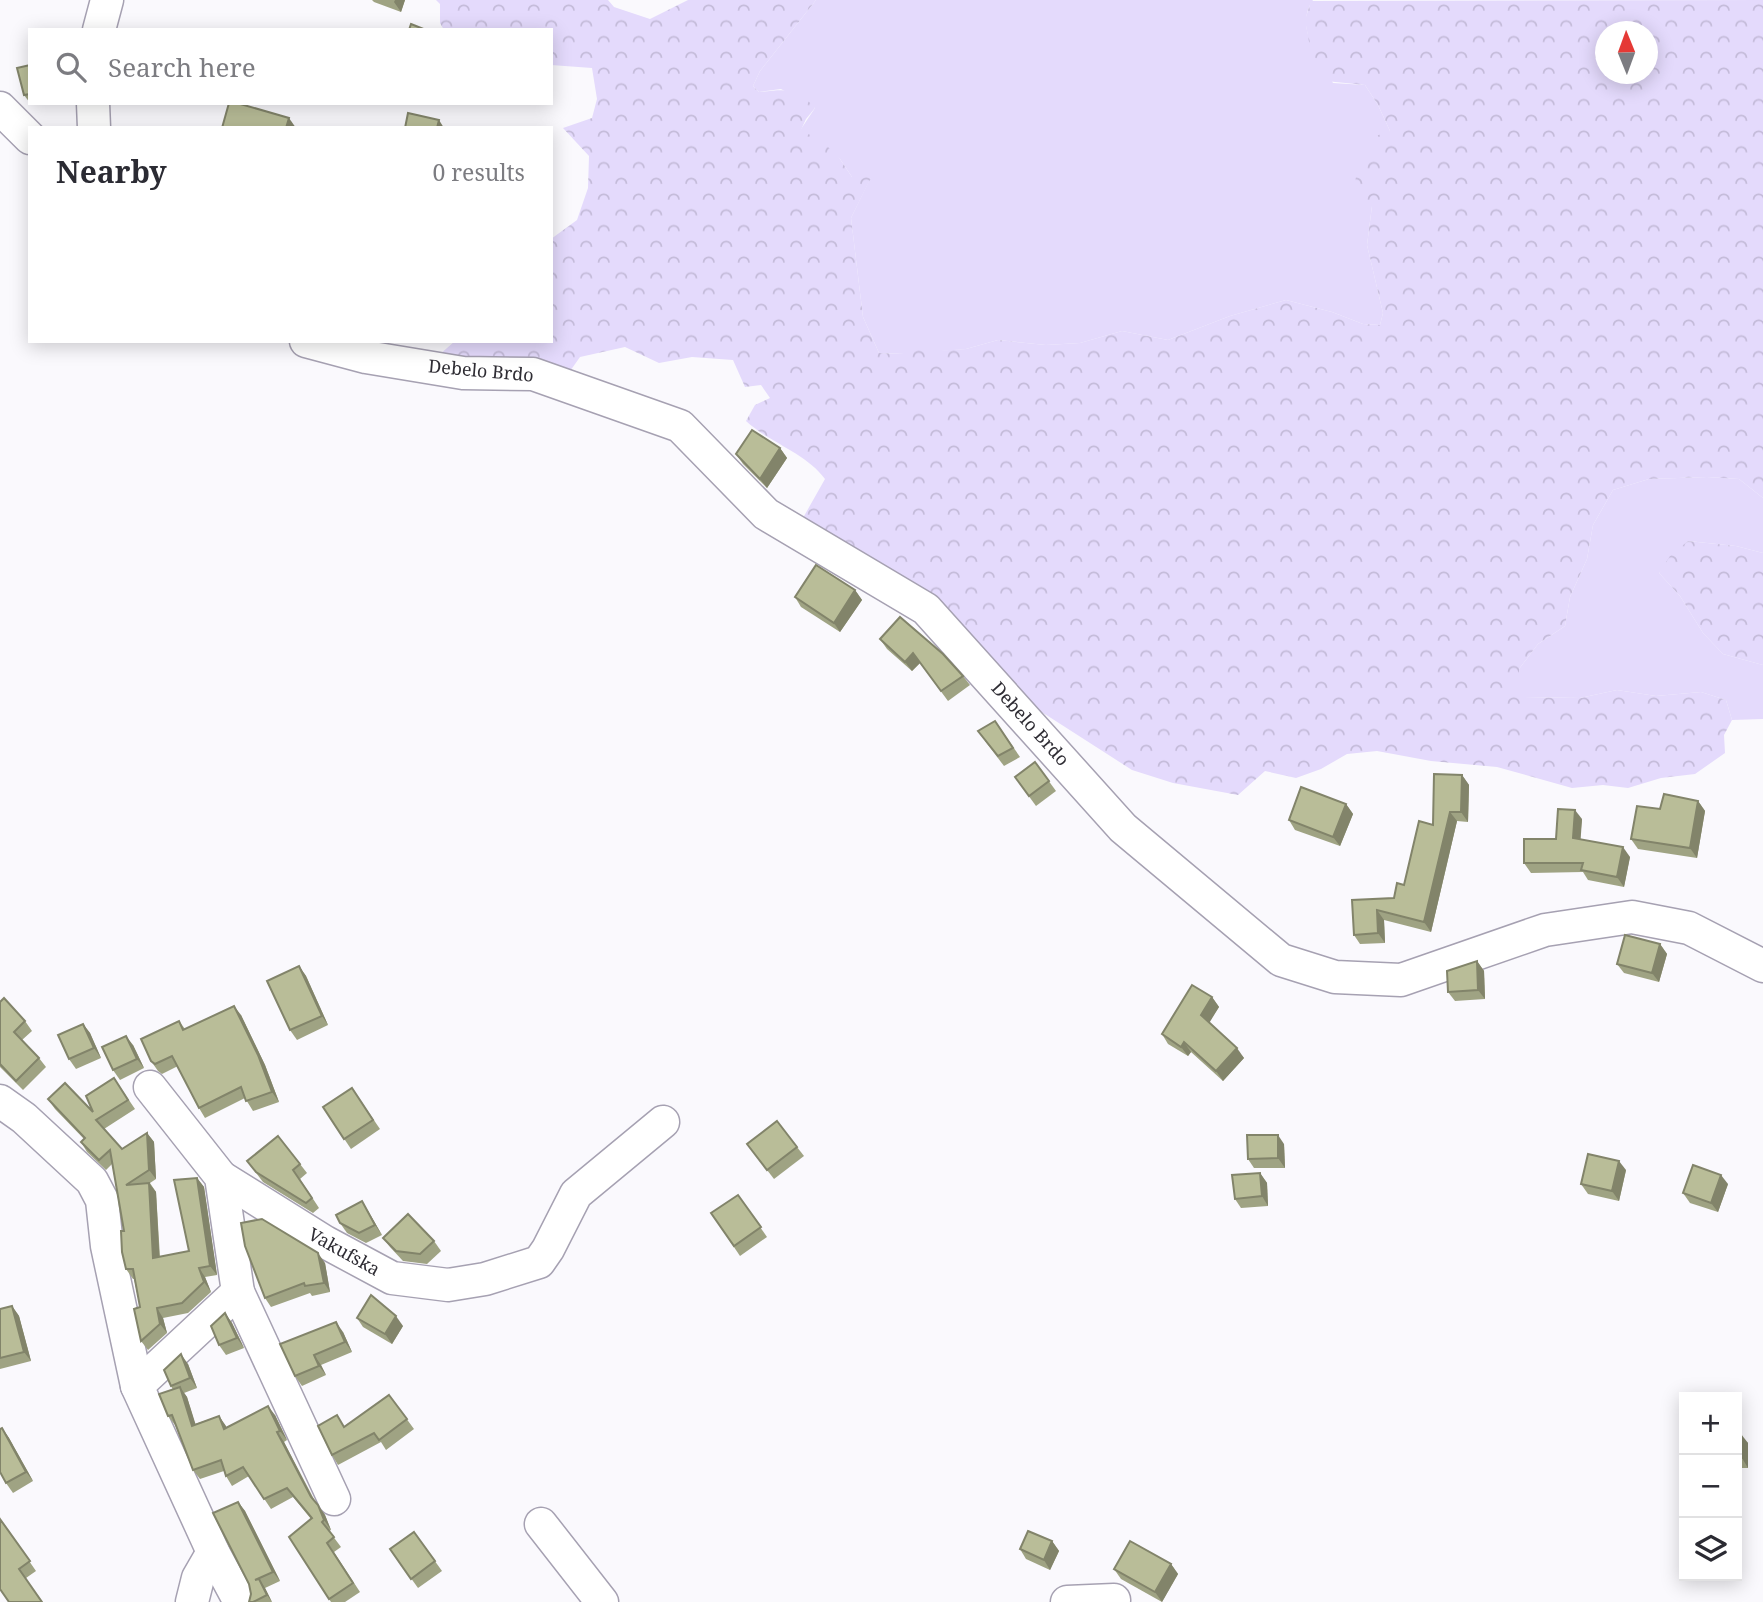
<!DOCTYPE html>
<html lang="en">
<head>
<meta charset="utf-8">
<style>
  :root { --surface:#fff; --page:#f7f7f7; --text:#2b2b33; --muted:#7c7c81; --line:#e1e1e2 }
  body { margin:0; font-family:"Noto Serif",serif; background:var(--page); color:var(--text) }
  .controls { position:absolute; right:21px; bottom:21px; display:grid; overflow:hidden; border-radius:0px; box-shadow:0 4px 18px #0003 }
  .controls button { width:63px; height:63px; display:grid; place-items:center; padding:0; border:0; border-bottom:2px solid var(--line); background:var(--surface); color:var(--text); font:35px sans-serif }
  .compass { position:absolute; left:1595px; top:21px; width:63px; height:63px; border-radius:50%; background:var(--surface); box-shadow:0 4px 18px #0003; rotate:359deg }
  .list { margin:0; padding:0; list-style:none }
  h2 { display:flex; justify-content:space-between; align-items:center; height:91px; margin:0; padding:0 28px; font-size:30px }
  h2 small { font-size:23px; font-weight:400; color:var(--muted) }
  .icon { flex:none; width:38px; height:38px; fill:none; stroke:currentColor; stroke-width:2; stroke-linecap:round; stroke-linejoin:round }
  .map { position:relative; flex:none; width:1763px; height:1602px; overflow:hidden }
  .search { position:absolute; background:var(--surface); box-shadow:0 4px 18px #0003; left:28px; top:28px; width:525px; height:77px; display:flex; align-items:center; gap:18px; box-sizing:border-box; padding:0 24px; border-radius:0px; color:var(--muted); font-size:26px }
  .panel { position:absolute; background:var(--surface); box-shadow:0 4px 18px #0003; left:28px; top:126px; width:525px; height:217px; border-radius:0px }
  .map>svg:first-child { display:block }
  .green { fill:#e4dafc }
  .forest { fill:url(#forest-crowns); fill-rule:evenodd }
  .lines { fill:none; stroke-linecap:round; stroke-linejoin:round }
  .minor-casing { stroke:#a6a1b2; stroke-width:35 }
  .minor { stroke:#fff; stroke-width:32 }
  .wall { fill:#9fa383 }
  .shaded-wall { fill:#82846a }
  .building { fill:#b9bd98; stroke:#82846a; stroke-width:2 }
  .labels { text-anchor:middle; stroke-width:7; stroke-linejoin:round; paint-order:stroke }
  .street-label { font-size:18px; fill:#2f2d34; stroke:#fff }
</style>
</head>
<body>
<div class="map">
<svg width="1763" height="1602" viewBox="0 0 1763 1602">
  <defs>
    <pattern id="forest-crowns" width="20" height="18" patternUnits="userSpaceOnUse" patternTransform="scale(1.75)"><rect width="20" height="18" fill="#e4dafc"/><path d="M2 6a3 3 0 1 1 6 0M12 15a3 3 0 1 1 6 0" fill="none" stroke="#c4bbd9"/></pattern>
  </defs>
  <rect width="100%" height="100%" fill="#faf9fd"/>
  <g class="green">
    <path d="M816 0H1313C1294 27 1319 59 1333 83L1365 85 1378 105 1390 131 1372 206 1367 245 1383 313 1380 325 1363 324 1332 312 1286 300 1230 316 1168 340 1122 331 1080 343 1046 345 998 340 966 349 904 354 879 353 863 317 851 218 871 177H852L840 159 799 132 815 108 781 89 759 92 753 86 760 71Z"/>
    <polygon points="1707,477 1739,479 1763,498 1763,553 1736,546 1688,541 1659,573 1680,596 1703,633 1723,654 1763,665 1763,719 1732,720 1726,700 1701,692 1656,696 1617,690 1580,698 1518,697 1519,669 1538,644 1565,626 1570,597 1587,559 1593,525 1613,490 1649,479"/>
  </g>
  <g class="forest">
    <path d="M436 0H608L614 7 650 19 688 0H816L760 71 753 86 759 92C787 89 796 87 815 108L806 119 800 132 818 137 840 159 852 177 872 176 851 218 863 317 879 353 903 354 918 337 932 351 966 349 998 340 1046 345 1080 343 1122 331 1168 340 1230 316 1286 300 1332 312 1363 324 1380 325 1383 313 1367 245 1372 206 1355 183 1358 163 1373 137 1390 131 1378 105 1365 85 1316 80 1305 20 1311 1 1763 0V498L1739 479 1707 477 1649 479 1613 490 1593 525 1587 559 1570 597 1565 626 1538 644 1519 669V697L1580 698 1617 690 1656 696 1701 692 1726 700 1732 720 1724 735 1725 753 1695 774 1661 778 1628 788 1603 785 1572 788 1497 767 1431 761 1377 751 1347 754 1321 769 1296 778 1265 771 1238 795 1173 783 1132 770 1001 686 799 525 825 479C806 453 770 443 746 421L755 405 770 398 761 385 745 387 733 360 692 357 659 363 625 347 580 357 561 384 439 355 455 341H551V239L577 220 588 188 589 156 563 128 592 118 597 99 592 68 551 65V30H444L440 23V4ZM1606 32H1648V74H1606Z"/>
    <polygon points="1688,541 1736,546 1763,553 1763,665 1723,654 1703,633 1680,596 1659,573 1670,556"/>
  </g>
  <g class="lines">
    <g class="minor-casing">
      <g id="minor">
        <polyline points="99,30 107,0"/>
        <polyline points="93,103 94,128"/>
        <polyline points="0,108 30,138"/>
        <polyline points="306,341 366,357 463,373 533,374 680,426 766,514 926,609 1123,828 1281,960 1335,977 1401,980 1545,930 1632,917 1689,928 1763,966"/>
        <polyline points="0,1101 24,1118 92,1181 102,1200 107,1246 137,1386 213,1552 240,1602"/>
        <polyline points="221,1177 325,1242 392,1278 448,1285 485,1279 539,1262 548,1249 576,1194 663,1122"/>
        <polyline points="238,1292 334,1499"/>
        <polyline points="137,1386 238,1292 221,1177 150,1087"/>
        <polyline points="541,1524 602,1602"/>
        <polyline points="192,1602 198,1578 213,1552"/>
        <polyline points="1067,1602 1114,1600"/>
      </g>
    </g>
    <use href="#minor" class="minor"/>
  </g>
  <g class="wall">
    <polygon points="372,0 405,0 401,12 374,2"/>
    <polygon points="30,65 30,103 24,95"/>
    <polygon points="780,448 787,458 767,488 743,464 736,454"/>
    <polygon points="855,590 862,600 840,632 801,607 795,597"/>
    <polygon points="880,639 963,676 970,685 948,701 920,663 912,671 887,649"/>
    <polygon points="995,721 1020,757 1004,766 985,741"/>
    <polygon points="1035,762 1056,791 1036,806 1015,777"/>
    <polygon points="1462,775 1469,785 1468,822 1457,821 1431,932 1384,920 1385,943 1360,944 1354,935 1352,900 1394,898 1404,885 1433,825"/>
    <polygon points="1698,801 1705,811 1697,858 1638,849 1631,839 1660,809"/>
    <polygon points="1346,804 1353,814 1340,846 1295,830 1289,820"/>
    <polygon points="1582,819 1580,839 1630,857 1624,887 1588,880 1583,872 1531,873 1524,863"/>
    <polygon points="1660,944 1667,954 1659,982 1624,973 1617,964"/>
    <polygon points="1477,961 1484,971 1485,999 1455,1001 1448,992"/>
    <polygon points="299,966 306,976 328,1025 297,1040 290,1030"/>
    <polygon points="1212,997 1219,1007 1209,1022 1244,1058 1223,1081 1191,1052 1188,1056 1168,1044 1162,1034"/>
    <polygon points="0,1002 25,1021 32,1031 22,1040 39,1058 46,1067 23,1090 0,1067"/>
    <polygon points="241,1015 265,1065 279,1102 253,1111 245,1098 205,1118 199,1108 178,1066 162,1074 158,1071 151,1061 179,1021 185,1029"/>
    <polygon points="83,1024 90,1033 101,1058 76,1069 69,1059"/>
    <polygon points="133,1045 144,1068 120,1080 113,1070"/>
    <polygon points="114,1078 135,1109 104,1129 122,1149 147,1133 154,1142 156,1179 150,1183 156,1192 160,1257 189,1251 197,1178 204,1187 217,1275 205,1277 211,1292 188,1313 163,1318 167,1333 148,1350 141,1341 140,1307 134,1279 133,1279 126,1269 124,1231 112,1164 106,1170 87,1152 81,1142 84,1139 55,1109 48,1099 93,1112"/>
    <polygon points="352,1088 380,1129 351,1149 323,1107"/>
    <polygon points="747,1144 797,1147 804,1156 774,1179"/>
    <polygon points="1284,1144 1285,1168 1254,1168 1248,1159"/>
    <polygon points="247,1161 300,1164 307,1173 300,1179 319,1208 313,1213 263,1182"/>
    <polygon points="1626,1170 1619,1201 1588,1194 1581,1184"/>
    <polygon points="1260,1173 1267,1183 1268,1206 1241,1208 1235,1199"/>
    <polygon points="1728,1184 1718,1212 1690,1203 1683,1193"/>
    <polygon points="738,1195 767,1237 740,1256 711,1213"/>
    <polygon points="368,1211 382,1235 366,1243 347,1233 340,1223"/>
    <polygon points="383,1238 434,1241 441,1251 427,1264 403,1261 390,1247"/>
    <polygon points="325,1263 330,1292 312,1296 310,1293 271,1307 265,1298"/>
    <polygon points="12,1306 19,1316 31,1361 0,1369 0,1309"/>
    <polygon points="225,1313 232,1323 244,1348 226,1355 219,1345"/>
    <polygon points="357,1318 403,1326 392,1344 363,1327"/>
    <polygon points="343,1332 352,1352 321,1365 326,1375 302,1386 295,1376 280,1344"/>
    <polygon points="188,1364 197,1388 184,1393 187,1397 195,1424 219,1416 226,1427 275,1415 287,1440 284,1442 315,1501 325,1515 331,1530 329,1531 341,1547 334,1552 360,1592 345,1602 331,1602 289,1537 311,1519 293,1497 271,1509 249,1476 232,1486 226,1476 224,1471 200,1479 193,1470 175,1425 168,1416 173,1390 171,1386"/>
    <polygon points="389,1395 414,1429 386,1450 381,1442 338,1465 332,1455 345,1426"/>
    <polygon points="2,1428 9,1438 33,1481 13,1493 6,1483"/>
    <polygon points="1737,1434 1748,1443 1748,1468 1737,1468"/>
    <polygon points="238,1502 245,1511 280,1581 265,1588 272,1602 249,1602 251,1594"/>
    <polygon points="0,1519 36,1571 26,1578 9,1602"/>
    <polygon points="414,1532 442,1571 418,1588 390,1549"/>
    <polygon points="1052,1541 1059,1551 1050,1570 1026,1559 1020,1549"/>
    <polygon points="1171,1564 1178,1574 1162,1602 1121,1579 1114,1569"/>
  </g>
  <g class="shaded-wall">
    <polygon points="395,0 405,0 401,12 394,2"/>
    <polygon points="289,118 296,128 286,128"/>
    <polygon points="439,120 444,128 437,128"/>
    <polygon points="780,448 787,458 767,488 760,479"/>
    <polygon points="855,590 862,600 840,632 834,623"/>
    <polygon points="913,653 920,663 912,671 905,662"/>
    <polygon points="1462,775 1469,785 1468,822 1461,812"/>
    <polygon points="1698,801 1705,811 1697,858 1690,848"/>
    <polygon points="1346,804 1353,814 1340,846 1333,837"/>
    <polygon points="1575,810 1582,819 1580,848 1573,838"/>
    <polygon points="1450,812 1457,821 1431,932 1424,922"/>
    <polygon points="1623,847 1630,857 1624,887 1617,877"/>
    <polygon points="1377,910 1384,920 1385,943 1378,933"/>
    <polygon points="1660,944 1667,954 1659,982 1652,973"/>
    <polygon points="1477,961 1484,971 1485,999 1478,990"/>
    <polygon points="299,966 306,976 328,1025 322,1016"/>
    <polygon points="1212,997 1219,1007 1208,1025 1201,1015"/>
    <polygon points="234,1006 241,1015 265,1065 279,1102 272,1092"/>
    <polygon points="83,1024 90,1033 101,1058 94,1048"/>
    <polygon points="126,1036 133,1045 144,1068 137,1059"/>
    <polygon points="1184,1042 1191,1052 1188,1056 1181,1047"/>
    <polygon points="1237,1048 1244,1058 1223,1081 1216,1071"/>
    <polygon points="147,1133 154,1142 156,1179 149,1170"/>
    <polygon points="1278,1135 1284,1144 1285,1168 1278,1158"/>
    <polygon points="1619,1161 1626,1170 1619,1201 1612,1191"/>
    <polygon points="1260,1173 1267,1183 1268,1206 1262,1196"/>
    <polygon points="1721,1175 1728,1184 1718,1212 1711,1203"/>
    <polygon points="197,1178 204,1187 217,1275 210,1266"/>
    <polygon points="149,1183 156,1192 160,1268 153,1258"/>
    <polygon points="362,1201 368,1211 382,1235 375,1225"/>
    <polygon points="318,1253 325,1263 330,1292 324,1283"/>
    <polygon points="199,1268 205,1277 211,1292 204,1282"/>
    <polygon points="12,1306 19,1316 31,1361 24,1352"/>
    <polygon points="157,1308 163,1318 167,1333 160,1324"/>
    <polygon points="225,1313 232,1323 244,1348 237,1338"/>
    <polygon points="396,1316 403,1326 392,1344 385,1334"/>
    <polygon points="336,1322 343,1332 352,1352 345,1342"/>
    <polygon points="181,1354 188,1364 197,1388 190,1378"/>
    <polygon points="314,1355 321,1365 326,1375 319,1366"/>
    <polygon points="180,1387 187,1397 199,1435 192,1426"/>
    <polygon points="268,1406 275,1415 287,1440 280,1431"/>
    <polygon points="219,1416 226,1426 230,1439 224,1429"/>
    <polygon points="2,1428 9,1438 33,1481 26,1472"/>
    <polygon points="277,1432 284,1442 317,1507 311,1497"/>
    <polygon points="1741,1434 1748,1443 1748,1468 1742,1458"/>
    <polygon points="238,1502 245,1511 280,1581 273,1572"/>
    <polygon points="318,1505 325,1515 331,1530 324,1520"/>
    <polygon points="1052,1541 1059,1551 1050,1570 1044,1560"/>
    <polygon points="1171,1564 1178,1574 1162,1602 1155,1592"/>
    <polygon points="259,1579 265,1588 272,1602 267,1595"/>
  </g>
  <g class="building">
    <polygon points="411,24 426,30 409,30"/>
    <polygon points="30,65 30,94 24,95 17,68"/>
    <polygon points="229,103 237,103 289,118 286,128 222,128"/>
    <polygon points="408,113 439,120 437,128 405,128"/>
    <polygon points="752,430 780,448 760,479 736,454"/>
    <polygon points="816,565 855,590 834,623 795,597"/>
    <polygon points="900,617 943,654 963,676 941,691 913,653 905,662 880,639"/>
    <polygon points="995,721 1013,748 998,756 978,731"/>
    <polygon points="1035,762 1049,781 1029,796 1015,777"/>
    <polygon points="1434,774 1462,775 1461,812 1450,812 1424,922 1377,910 1378,933 1354,935 1352,900 1394,898 1397,883 1404,885 1419,821 1433,825"/>
    <polygon points="1301,787 1346,804 1333,837 1289,820"/>
    <polygon points="1664,794 1698,801 1690,848 1631,839 1637,806 1660,809"/>
    <polygon points="1558,809 1575,810 1573,838 1623,847 1617,877 1581,870 1583,863 1524,863 1524,839 1556,839"/>
    <polygon points="1625,935 1660,944 1652,973 1617,964"/>
    <polygon points="1477,961 1478,990 1448,992 1447,971"/>
    <polygon points="299,966 322,1016 290,1030 267,981"/>
    <polygon points="1192,985 1212,997 1201,1015 1237,1048 1216,1071 1184,1042 1181,1047 1162,1034"/>
    <polygon points="4,998 25,1021 14,1032 39,1058 16,1081 0,1064 0,1002"/>
    <polygon points="234,1006 258,1055 272,1092 246,1101 241,1087 199,1108 172,1056 155,1064 151,1061 141,1039 179,1021 183,1030"/>
    <polygon points="83,1024 94,1048 69,1059 58,1035"/>
    <polygon points="126,1036 137,1059 113,1070 102,1047"/>
    <polygon points="114,1078 128,1100 96,1120 122,1149 147,1133 149,1170 126,1185 149,1183 153,1258 189,1251 174,1180 197,1178 210,1266 199,1268 204,1282 182,1303 157,1308 160,1324 141,1341 134,1309 140,1307 133,1269 126,1269 122,1252 121,1231 124,1231 110,1150 99,1160 81,1142 85,1138 48,1099 65,1083 93,1112 86,1096"/>
    <polygon points="352,1088 373,1120 344,1139 323,1107"/>
    <polygon points="777,1121 797,1147 767,1170 747,1144"/>
    <polygon points="1247,1135 1278,1135 1278,1158 1248,1159"/>
    <polygon points="278,1136 300,1164 293,1170 312,1198 306,1203 256,1172 247,1161"/>
    <polygon points="1588,1154 1619,1161 1612,1191 1581,1184"/>
    <polygon points="1693,1165 1721,1175 1711,1203 1683,1193"/>
    <polygon points="1260,1173 1262,1196 1235,1199 1232,1175"/>
    <polygon points="738,1195 761,1227 734,1246 711,1213"/>
    <polygon points="362,1201 375,1225 359,1233 340,1223 336,1215"/>
    <polygon points="408,1214 434,1241 420,1254 396,1251 383,1238"/>
    <polygon points="262,1219 318,1253 324,1283 305,1286 304,1283 265,1298 245,1246 241,1223"/>
    <polygon points="371,1295 396,1316 385,1334 357,1318"/>
    <polygon points="12,1306 24,1352 0,1358 0,1309"/>
    <polygon points="225,1313 237,1338 219,1345 211,1326"/>
    <polygon points="336,1322 345,1342 314,1355 319,1366 295,1376 280,1344"/>
    <polygon points="181,1354 190,1378 171,1386 164,1370"/>
    <polygon points="180,1387 192,1426 219,1416 224,1429 268,1406 280,1431 277,1432 311,1497 318,1505 324,1520 322,1522 334,1537 327,1543 353,1583 329,1599 289,1537 312,1518 287,1488 264,1499 243,1467 226,1476 221,1460 193,1470 172,1415 168,1416 159,1394"/>
    <polygon points="389,1395 407,1419 379,1440 374,1433 332,1455 318,1426 337,1415 344,1427"/>
    <polygon points="2,1428 26,1472 6,1483 0,1472 0,1429"/>
    <polygon points="1737,1434 1741,1434 1742,1458 1737,1458"/>
    <polygon points="238,1502 273,1572 255,1580 259,1579 267,1595 253,1602 249,1602 251,1594 249,1584 213,1513"/>
    <polygon points="0,1519 30,1561 19,1569 42,1602 9,1602 0,1589"/>
    <polygon points="1028,1531 1052,1541 1044,1560 1020,1549"/>
    <polygon points="414,1532 435,1561 411,1579 390,1549"/>
    <polygon points="1130,1541 1171,1564 1155,1592 1114,1569"/>
  </g>
  <g class="labels">
    <g class="street-label">
      <text transform="translate(481 371) rotate(5)" y="6">Debelo Brdo</text>
      <text transform="translate(1030 724) rotate(48)" y="6">Debelo Brdo</text>
      <text transform="translate(344 1252) rotate(29)" y="6">Vakufska</text>
    </g>
  </g>
</svg>
<div class="controls">
<button>+</button>
<button>−</button>
<button><svg class="icon" aria-label="layers" viewBox="0 0 24 24"><path d="M12 4l9 5-9 5-9-5zM3 14l9 5 9-5"/></svg></button>
</div>
<svg class="compass" viewBox="-18 -18 36 36"><path d="M0-13l5 13h-10z" fill="#e53935"/><path d="M0 13l5-13h-10z" fill="#7c7c81"/></svg>
<div class="search"><svg class="icon" aria-label="search" viewBox="0 0 24 24"><circle cx="10" cy="10" r="6"/><path d="M15 15l6 6"/></svg>Search here</div>
<section class="panel">
<h2>Nearby<small>0 results</small></h2>
<ul class="list">
</ul>
</section>
</div>
</body>
</html>
